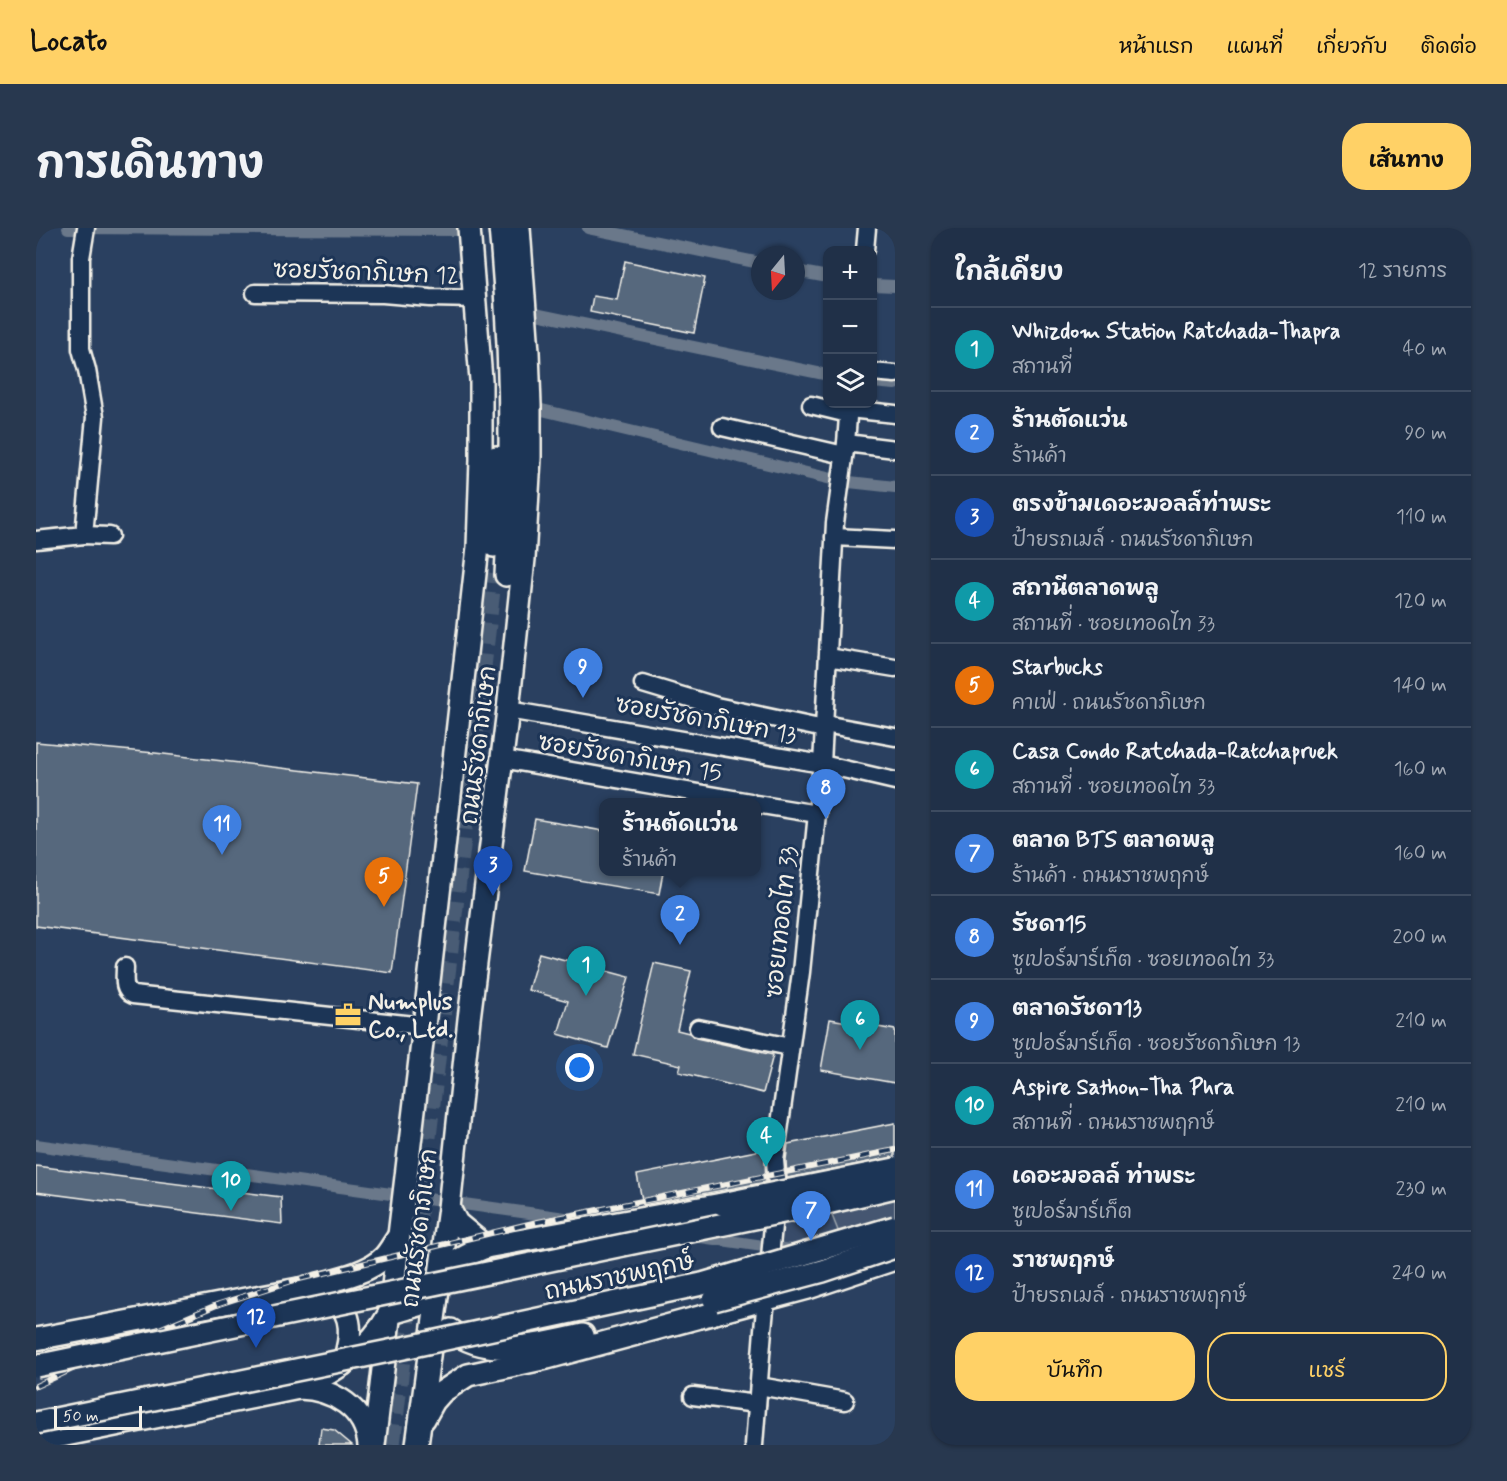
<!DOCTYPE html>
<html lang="th">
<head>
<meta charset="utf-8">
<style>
  :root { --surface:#203048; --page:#28384f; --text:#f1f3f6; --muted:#a2a9b4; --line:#3d4b60; --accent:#ffd166 }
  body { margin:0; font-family:Mynerve,"Playpen Sans Thai",sans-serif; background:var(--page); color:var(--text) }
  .controls { position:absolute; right:18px; top:18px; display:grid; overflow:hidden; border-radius:12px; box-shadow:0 2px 4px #0004 }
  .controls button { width:54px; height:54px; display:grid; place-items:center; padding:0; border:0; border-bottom:2px solid var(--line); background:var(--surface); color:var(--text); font:30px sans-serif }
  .compass { position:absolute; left:715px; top:18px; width:54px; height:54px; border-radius:50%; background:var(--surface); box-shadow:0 2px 4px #0004; rotate:198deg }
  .scale { position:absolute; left:18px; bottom:15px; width:88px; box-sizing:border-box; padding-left:6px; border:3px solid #f4f1e8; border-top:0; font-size:16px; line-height:21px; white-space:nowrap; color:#f4f1e8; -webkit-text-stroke:4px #1d3557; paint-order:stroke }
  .you { position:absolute; left:544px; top:840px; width:21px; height:21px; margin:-15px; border:4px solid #fff; border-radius:50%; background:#1a73e8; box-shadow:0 0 0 9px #1a73e833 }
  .badge { display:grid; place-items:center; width:39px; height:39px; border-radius:50%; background:var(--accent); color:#fff; font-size:20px; font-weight:700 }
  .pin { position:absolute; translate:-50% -50px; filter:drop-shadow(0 2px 3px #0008) }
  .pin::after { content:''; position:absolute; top:32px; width:21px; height:18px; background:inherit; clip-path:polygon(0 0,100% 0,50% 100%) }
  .popup { position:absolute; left:563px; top:570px; width:162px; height:78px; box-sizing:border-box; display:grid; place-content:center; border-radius:12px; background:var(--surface); filter:drop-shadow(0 2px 4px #0005); font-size:20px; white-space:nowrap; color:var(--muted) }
  .popup b { font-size:22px; color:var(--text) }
  .popup::after { content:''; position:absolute; left:50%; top:100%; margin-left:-12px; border:12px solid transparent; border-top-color:var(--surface) }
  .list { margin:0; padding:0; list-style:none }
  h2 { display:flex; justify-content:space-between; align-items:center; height:78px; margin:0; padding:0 24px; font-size:26px }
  h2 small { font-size:20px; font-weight:400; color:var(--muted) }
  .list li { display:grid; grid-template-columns:39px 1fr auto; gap:18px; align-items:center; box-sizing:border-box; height:84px; padding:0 24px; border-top:2px solid var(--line) }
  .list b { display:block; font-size:22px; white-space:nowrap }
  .list p { margin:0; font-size:20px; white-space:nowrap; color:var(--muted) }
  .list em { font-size:20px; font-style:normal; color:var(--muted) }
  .actions { display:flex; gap:12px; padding:18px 24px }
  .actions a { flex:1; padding:14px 0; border:2px solid var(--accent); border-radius:24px; text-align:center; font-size:21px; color:var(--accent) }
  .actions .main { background:var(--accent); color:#111 }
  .icon { flex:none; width:33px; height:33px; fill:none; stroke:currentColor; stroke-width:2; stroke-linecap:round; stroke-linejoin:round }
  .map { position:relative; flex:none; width:859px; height:1217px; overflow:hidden; border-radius:24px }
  header { display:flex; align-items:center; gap:36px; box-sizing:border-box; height:84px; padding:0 30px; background:var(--accent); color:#111 }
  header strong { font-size:28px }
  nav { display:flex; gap:33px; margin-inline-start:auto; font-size:21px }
  .intro { display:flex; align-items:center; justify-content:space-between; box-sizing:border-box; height:144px; padding:0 36px }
  h1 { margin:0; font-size:42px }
  .button { padding:15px 27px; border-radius:24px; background:var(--accent); color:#111; font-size:21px; font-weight:700 }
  main { display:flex; gap:36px; padding:0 36px }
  aside { flex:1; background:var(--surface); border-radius:24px; box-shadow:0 2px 4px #0004 }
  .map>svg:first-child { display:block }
  .built { fill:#374c69 }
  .green { fill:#445771; stroke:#9ca4ac; stroke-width:1.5 }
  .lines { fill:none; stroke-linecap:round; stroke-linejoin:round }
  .canal { stroke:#6a788a; stroke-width:12 }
  .building { fill:#56677d; stroke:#f4f1e8; stroke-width:1.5 }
  .major-tunnel { stroke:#485b74; stroke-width:21; stroke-dasharray:21 10; stroke-linecap:butt }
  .minor-casing { stroke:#f4f1e8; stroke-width:21 }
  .major-casing { stroke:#f4f1e8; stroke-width:26 }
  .minor { stroke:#1d3557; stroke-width:16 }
  .major { stroke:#1d3557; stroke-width:21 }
  .rail-casing { stroke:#f4f1e8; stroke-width:6 }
  .rail { stroke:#1d3557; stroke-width:4; stroke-dasharray:11; stroke-linecap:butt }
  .major-bridge-casing { stroke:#f4f1e8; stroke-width:26; stroke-linecap:butt }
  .major-bridge { stroke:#1d3557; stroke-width:21 }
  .labels { text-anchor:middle; stroke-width:6; stroke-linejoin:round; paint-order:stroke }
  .street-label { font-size:24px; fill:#f4f1e8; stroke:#1d3557 }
  .poi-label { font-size:24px; font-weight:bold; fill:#f4f1e8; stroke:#1d3557; text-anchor:start }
</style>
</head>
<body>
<header>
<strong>Locato</strong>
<nav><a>หน้าแรก</a><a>แผนที่</a><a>เกี่ยวกับ</a><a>ติดต่อ</a></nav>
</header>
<div class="intro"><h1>การเดินทาง</h1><a class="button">เส้นทาง</a></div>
<main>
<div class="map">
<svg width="859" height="1217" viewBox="0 0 859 1217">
  <rect width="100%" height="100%" fill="#2a4060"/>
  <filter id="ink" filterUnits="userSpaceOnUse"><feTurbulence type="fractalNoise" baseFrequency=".0167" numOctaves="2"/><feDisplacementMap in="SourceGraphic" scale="12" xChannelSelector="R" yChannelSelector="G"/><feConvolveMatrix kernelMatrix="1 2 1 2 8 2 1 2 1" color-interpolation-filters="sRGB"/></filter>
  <g filter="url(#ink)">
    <polygon class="built" points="859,936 817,1040 741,1061 747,958"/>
    <polygon class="green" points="859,952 859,1027 817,1040 795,985"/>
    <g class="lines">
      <g class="canal">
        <polyline points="32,0 422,2"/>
        <polyline points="552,0 724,35"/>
        <polyline points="760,43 792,49"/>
        <polyline points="836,57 859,58"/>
        <polyline points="495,85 792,147"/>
        <polyline points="836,154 859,156"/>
        <polyline points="506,182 804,253 859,259"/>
        <polyline points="0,917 558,994"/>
        <polyline points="658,1008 762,1023"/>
      </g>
    </g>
    <g class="building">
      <polygon points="589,33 669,50 658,105 554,84 557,68 581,72"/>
      <polygon points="0,514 119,525 381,556 356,745 0,698"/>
      <polygon points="499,591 567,603 567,644 627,644 623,666 489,643"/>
      <polygon points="503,725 593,749 572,820 522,806 532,773 492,762"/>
      <polygon points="618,735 655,743 641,802 653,805 660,810 737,827 727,865 643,844 645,837 597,826"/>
      <polygon points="794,791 859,802 859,855 785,842"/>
      <polygon points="859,895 859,929 751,950 750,932 752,916"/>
      <polygon points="730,921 729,933 730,954 607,977 601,947"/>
      <polygon points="0,938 245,969 246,996 0,964"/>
      <polygon points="285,1200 298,1202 316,1217 283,1217"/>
    </g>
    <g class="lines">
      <polyline class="major-tunnel" points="354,1217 456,345"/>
      <g class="minor-casing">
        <g id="minor">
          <polyline points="829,22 831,0"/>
          <polyline points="219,65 347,66 394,70 440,71"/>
          <polyline points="836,144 859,146"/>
          <polyline points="775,177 812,186"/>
          <polyline points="813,181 859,186"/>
          <polyline points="686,199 808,227"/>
          <polyline points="810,215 859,221"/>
          <polyline points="48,307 74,308"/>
          <polyline points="798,309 859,312"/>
          <polyline points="0,312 48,307 59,189 51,142 45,121 45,30 50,0"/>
          <polyline points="792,429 859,440"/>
          <polyline points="607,456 680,478 788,501"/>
          <polyline points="472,482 786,536 859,553"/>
          <polyline points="788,496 859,509"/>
          <polyline points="466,531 714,574"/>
          <polyline points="720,576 781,586"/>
          <path d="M89 739C89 750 86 762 97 767L388 798"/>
          <polyline points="662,800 754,819"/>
          <polyline points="723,1158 809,1173"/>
          <polyline points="657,1168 721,1176"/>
          <polyline points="718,1217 727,1102 741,956 739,932 765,744 786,536 799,295 810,215 813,176"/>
        </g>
      </g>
      <g class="major-casing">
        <g id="major">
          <path d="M464 0C475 116 477 231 470 347"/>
          <polyline points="458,318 460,229"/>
          <polyline points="413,980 421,995 450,1019"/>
          <path d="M405 1055C411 1034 431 1027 450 1019L686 976"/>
          <path d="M290 1066C295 1069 301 1073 305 1078 319 1094 313 1120 306 1137"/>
          <path d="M415 1102C452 1132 506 1116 547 1107"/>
          <path d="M0 1111 268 1060C291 1053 331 1047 348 1029 353 1024 357 1016 362 1009"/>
          <path d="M263 1160C297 1161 330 1180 333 1217"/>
          <polyline points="388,1191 398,1173 406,1164 432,1147 511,1130 772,1060 859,1031"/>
          <path d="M0 1213 263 1160C301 1144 333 1122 353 1086L400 1072"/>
          <polyline points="338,1217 388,798 442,319 445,232 445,152 433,0"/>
          <polyline points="381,1217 413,980 433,791 472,482 488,331 494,230 494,178 492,124 483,0"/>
        </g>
      </g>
      <use href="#minor" class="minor"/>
      <use href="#major" class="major"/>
      <g class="rail-casing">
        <polyline id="rail" points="0,1158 109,1107 183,1076 259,1052 497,995 859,922"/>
      </g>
      <use href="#rail" class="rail"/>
      <g class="major-bridge-casing">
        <g id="major-bridge">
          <polyline points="686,976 859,941"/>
          <polyline points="678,1072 787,1043 859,1019"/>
          <polyline points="0,1138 791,975 859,959"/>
          <polyline points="0,1195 358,1122 666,1056 859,999"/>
        </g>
      </g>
      <use href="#major-bridge" class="major-bridge"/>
    </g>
  </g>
  <defs>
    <g id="office-bare" transform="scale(2.07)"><path d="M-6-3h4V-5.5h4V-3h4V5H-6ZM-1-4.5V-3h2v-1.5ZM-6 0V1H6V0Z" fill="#ffd166" stroke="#1d3557" stroke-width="2.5" paint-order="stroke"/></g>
  </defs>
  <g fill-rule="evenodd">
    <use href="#office-bare" x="312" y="787"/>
  </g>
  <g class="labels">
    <g class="street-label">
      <text transform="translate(330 44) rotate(2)" y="8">ซอยรัชดาภิเษก 12</text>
      <text transform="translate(670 491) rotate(10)" y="8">ซอยรัชดาภิเษก 13</text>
      <text transform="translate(442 517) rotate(-83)" y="8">ถนนรัชดาภิเษก</text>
      <text transform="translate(594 529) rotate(10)" y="8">ซอยรัชดาภิเษก 15</text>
      <text transform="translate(745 694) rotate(-84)" y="8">ซอยเทอดไท 33</text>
      <text transform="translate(383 1000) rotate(-83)" y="8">ถนนรัชดาภิเษก</text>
      <text transform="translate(583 1048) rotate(-12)" y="8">ถนนราชพฤกษ์</text>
    </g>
    <g class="poi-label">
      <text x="332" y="781">Numplus<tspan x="332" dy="28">Co., Ltd.</tspan></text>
    </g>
  </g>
</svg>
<div class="controls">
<button>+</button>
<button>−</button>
<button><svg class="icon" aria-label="layers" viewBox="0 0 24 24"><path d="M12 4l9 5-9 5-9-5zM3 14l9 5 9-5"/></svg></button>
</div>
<svg class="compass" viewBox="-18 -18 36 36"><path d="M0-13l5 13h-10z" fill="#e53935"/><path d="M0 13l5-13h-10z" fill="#a2a9b4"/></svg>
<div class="scale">50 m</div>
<div class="you"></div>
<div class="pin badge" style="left:550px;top:768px;background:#0f9aa8">1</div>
<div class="pin badge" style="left:644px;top:717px;background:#3f7fe0">2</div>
<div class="popup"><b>ร้านตัดแว่น</b>ร้านค้า</div>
<div class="pin badge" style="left:457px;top:668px;background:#1a4fb4">3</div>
<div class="pin badge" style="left:730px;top:939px;background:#0f9aa8">4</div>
<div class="pin badge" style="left:348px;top:679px;background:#e8710a">5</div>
<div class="pin badge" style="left:824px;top:822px;background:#0f9aa8">6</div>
<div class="pin badge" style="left:775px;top:1013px;background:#3f7fe0">7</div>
<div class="pin badge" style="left:790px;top:591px;background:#3f7fe0">8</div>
<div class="pin badge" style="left:547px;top:470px;background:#3f7fe0">9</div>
<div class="pin badge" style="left:195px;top:983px;background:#0f9aa8">10</div>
<div class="pin badge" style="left:186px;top:627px;background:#3f7fe0">11</div>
<div class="pin badge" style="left:220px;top:1120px;background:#1a4fb4">12</div>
</div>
<aside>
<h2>ใกล้เคียง<small>12 รายการ</small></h2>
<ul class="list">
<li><span class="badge" style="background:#0f9aa8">1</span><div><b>Whizdom Station Ratchada-Thapra</b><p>สถานที่</p></div><em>40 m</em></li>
<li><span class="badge" style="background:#3f7fe0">2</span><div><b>ร้านตัดแว่น</b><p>ร้านค้า</p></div><em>90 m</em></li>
<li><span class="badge" style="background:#1a4fb4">3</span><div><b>ตรงข้ามเดอะมอลล์ท่าพระ</b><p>ป้ายรถเมล์ · ถนนรัชดาภิเษก</p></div><em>110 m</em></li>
<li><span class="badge" style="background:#0f9aa8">4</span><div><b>สถานีตลาดพลู</b><p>สถานที่ · ซอยเทอดไท 33</p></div><em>120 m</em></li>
<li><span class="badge" style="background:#e8710a">5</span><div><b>Starbucks</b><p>คาเฟ่ · ถนนรัชดาภิเษก</p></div><em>140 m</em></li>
<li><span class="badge" style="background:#0f9aa8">6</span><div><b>Casa Condo Ratchada-Ratchapruek</b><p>สถานที่ · ซอยเทอดไท 33</p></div><em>160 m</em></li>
<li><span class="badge" style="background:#3f7fe0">7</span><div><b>ตลาด BTS ตลาดพลู</b><p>ร้านค้า · ถนนราชพฤกษ์</p></div><em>160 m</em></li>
<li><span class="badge" style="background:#3f7fe0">8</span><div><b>รัชดา15</b><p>ซูเปอร์มาร์เก็ต · ซอยเทอดไท 33</p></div><em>200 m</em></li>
<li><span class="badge" style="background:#3f7fe0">9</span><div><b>ตลาดรัชดา13</b><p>ซูเปอร์มาร์เก็ต · ซอยรัชดาภิเษก 13</p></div><em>210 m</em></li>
<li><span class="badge" style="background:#0f9aa8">10</span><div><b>Aspire Sathon-Tha Phra</b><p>สถานที่ · ถนนราชพฤกษ์</p></div><em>210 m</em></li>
<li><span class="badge" style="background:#3f7fe0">11</span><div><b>เดอะมอลล์ ท่าพระ</b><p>ซูเปอร์มาร์เก็ต</p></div><em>230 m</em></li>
<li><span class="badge" style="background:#1a4fb4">12</span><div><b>ราชพฤกษ์</b><p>ป้ายรถเมล์ · ถนนราชพฤกษ์</p></div><em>240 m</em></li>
</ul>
<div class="actions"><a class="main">บันทึก</a><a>แชร์</a></div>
</aside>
</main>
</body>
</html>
